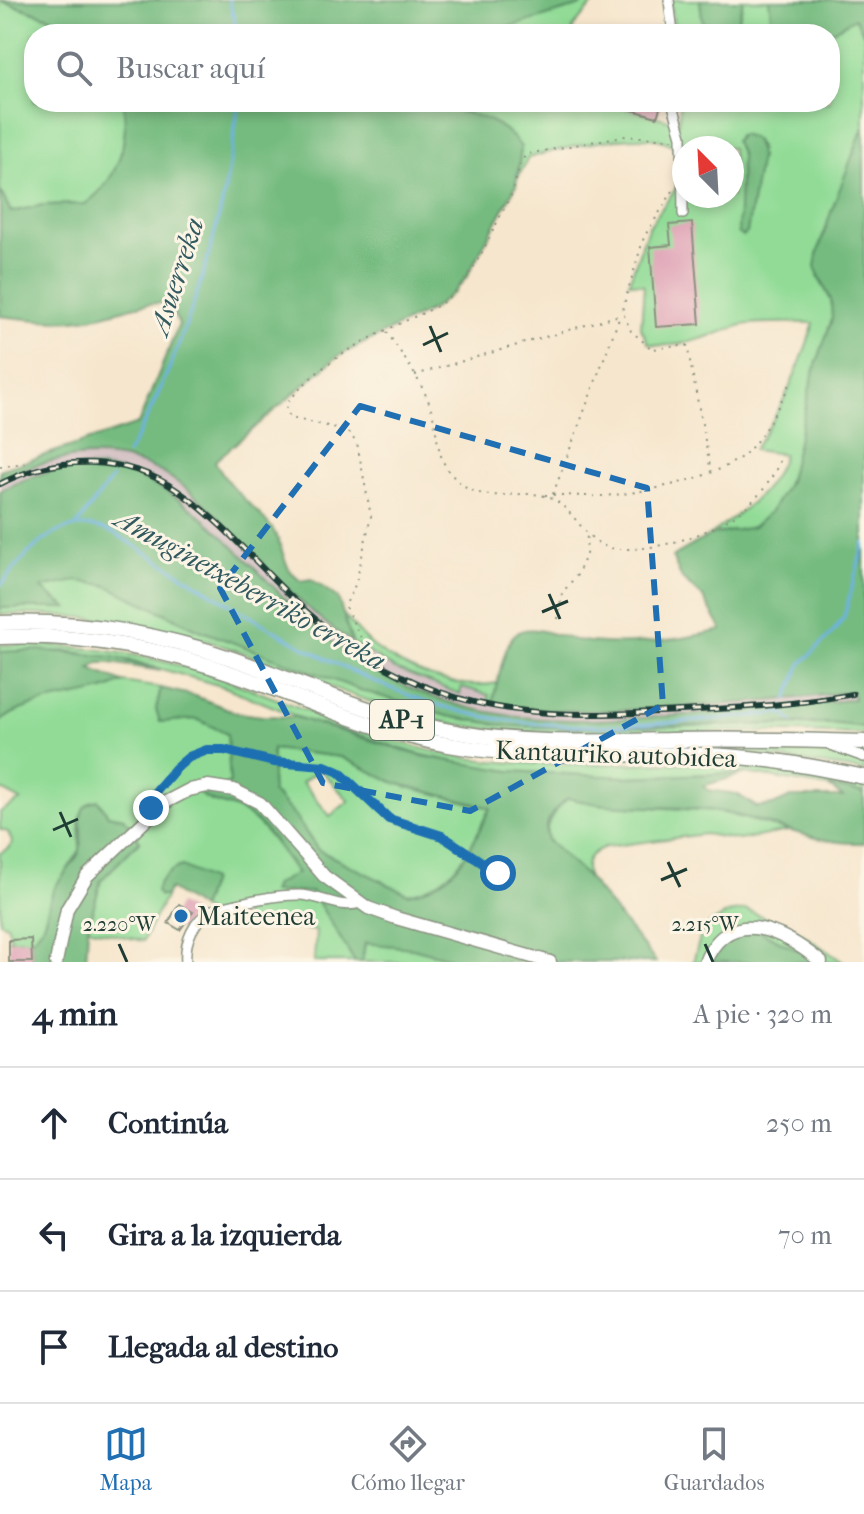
<!DOCTYPE html>
<html lang="es">
<head>
<meta charset="utf-8">
<style>
  :root { --surface:#fff; --page:#f6f6f7; --text:#1f2937; --muted:#747a83; --line:#e0e1e3; --accent:#1f6fb2 }
  body { margin:0; font-family:"IM FELL French Canon",serif; background:var(--page); color:var(--text) }
  .compass { position:absolute; left:672px; top:136px; width:72px; height:72px; border-radius:50%; background:var(--surface); box-shadow:0 4px 12px #0003; rotate:336deg }
  .stop { position:absolute; width:24px; height:24px; margin:-18px; border:6px solid #1f6fb2; border-radius:50%; background:#fff }
  .stop.end { background:#1f6fb2; border-color:#fff; box-shadow:0 2px 8px #0008 }
  .list { margin:0; padding:0; list-style:none }
  h2 { display:flex; justify-content:space-between; align-items:center; height:104px; margin:0; padding:0 32px; font-size:34px }
  h2 small { font-size:26px; font-weight:400; color:var(--muted) }
  .list li { display:grid; grid-template-columns:52px 1fr auto; gap:24px; align-items:center; box-sizing:border-box; height:112px; padding:0 32px; border-top:2px solid var(--line) }
  .list b { display:block; font-size:30px; white-space:nowrap }
  .list em { font-size:26px; font-style:normal; color:var(--muted) }
  .icon { flex:none; width:44px; height:44px; fill:none; stroke:currentColor; stroke-width:2; stroke-linecap:round; stroke-linejoin:round }
  .map { position:relative; flex:none; width:864px; height:962px; overflow:hidden }
  .search { position:absolute; background:var(--surface); box-shadow:0 4px 12px #0003; left:24px; right:24px; top:24px; height:88px; display:flex; align-items:center; gap:20px; box-sizing:border-box; padding:0 28px; border-radius:32px; color:var(--muted); font-size:30px }
  .sheet { height:440px; background:var(--surface) }
  nav { display:flex; justify-content:space-around; align-items:center; box-sizing:border-box; height:112px; border-top:2px solid var(--line); background:var(--surface); font-size:22px; color:var(--muted) }
  nav a { display:grid; justify-items:center; gap:4px }
  nav .on { color:var(--accent) }
  .map>svg:first-child { display:block }
  .industrial { fill:#d2bec2 }
  .green { fill:#91db96; stroke:#588c65; stroke-width:2; fill-rule:evenodd }
  .forest { fill:#74bb7f; stroke:#4a7c5a; stroke-width:2; fill-rule:evenodd }
  .lines { fill:none; stroke-linecap:round; stroke-linejoin:round }
  .stream { stroke:#6db2e3; stroke-width:3 }
  .building { fill:#dfa2b6 }
  .minor-casing { stroke:#8a9280; stroke-width:12 }
  .major-casing { stroke:#8a9280; stroke-width:15 }
  .highway-casing { stroke:#8a9280; stroke-width:17 }
  .path { stroke:#8a9280; stroke-width:2; stroke-dasharray:2 6; stroke-linecap:butt }
  .minor { stroke:#fff; stroke-width:9 }
  .major { stroke:#fff; stroke-width:12 }
  .highway { stroke:#fff; stroke-width:14 }
  .rail-casing { stroke:#1f3d34; stroke-width:6 }
  .rail { stroke:#fcf5e5; stroke-width:3; stroke-dasharray:9; stroke-linecap:butt }
  .route { stroke:#1f6fb2; stroke-width:10 }
  .marked { fill:none; stroke:#1f6fb2; stroke-width:6; stroke-dasharray:16 10; stroke-linejoin:round }
  .ticks { fill:none; stroke:#1f3d34; stroke-width:3 }
  .poi-dot { fill:#1f6fb2; stroke:#fcf5e5; stroke-width:3 }
  .labels { text-anchor:middle; stroke-width:6; stroke-linejoin:round; paint-order:stroke }
  .shield { fill:#fcf5e5; stroke:#617469; stroke-width:2 }
  .shield-label { font-size:24px; font-weight:bold; fill:#1f3d34 }
  .street-label { font-size:26px; fill:#1f3d34; stroke:#fcf5e5 }
  .poi-label { font-size:26px; fill:#1f3d34; stroke:#fcf5e5; text-anchor:start }
  .water-label { font-size:28px; font-style:italic; fill:#325a60; stroke:#fcf5e5 }
  .ticks-label { font-size:20px; text-anchor:middle; fill:#1f3d34; stroke:#fcf5e5; stroke-width:6; stroke-linejoin:round; paint-order:stroke }
</style>
</head>
<body>
<div class="map">
<svg width="864" height="962" viewBox="0 0 864 962">
  <rect width="100%" height="100%" fill="#fcf5e5"/>
  <filter id="ink" filterUnits="userSpaceOnUse"><feTurbulence type="fractalNoise" baseFrequency=".0125" numOctaves="2"/><feDisplacementMap in="SourceGraphic" scale="16" xChannelSelector="R" yChannelSelector="G"/><feConvolveMatrix kernelMatrix="1 2 1 2 8 2 1 2 1" color-interpolation-filters="sRGB"/></filter>
  <filter id="wash" filterUnits="userSpaceOnUse"><feTurbulence type="fractalNoise" baseFrequency=".006" numOctaves="4" result="noise"/><feDisplacementMap in="SourceGraphic" scale="32" xChannelSelector="R" yChannelSelector="G"/><feGaussianBlur stdDeviation="1.8" result="paint"/><feColorMatrix in="noise" values="0 0 0 0 0 0 0 0 0 0 0 0 0 0 0 0 0 1.4 0 .05"/><feComposite in="paint" operator="in"/></filter>
  <g filter="url(#wash)">
    <rect width="100%" height="100%" fill="#f6e6cd"/>
    <polygon class="industrial" points="89,456 130,459 171,477 195,494 296,597 335,632 395,669 459,694 462,687 489,695 488,702 526,709 562,711 761,703 853,691 854,699 791,708 645,718 560,720 501,714 436,698 389,678 335,644 198,513 152,483 113,470 79,467 44,473 0,491 0,479 22,469 52,460"/>
    <g class="green">
      <polygon points="583,0 597,0 574,26 572,34 485,34 581,6"/>
      <polygon points="671,0 700,0 702,19 710,34 682,34 682,27 674,27"/>
      <path d="M743 0H769L773 34H723C738 27 741 15 743 0Z"/>
      <path d="M0 1 61 21 88 34H34V102H123C130 141 118 181 85 204L43 205 11 212 0 191Z"/>
      <path d="M855 18 864 34V125L820 244 818 277 831 300 832 319 813 374 794 467 781 496 763 521 749 529 710 535C739 513 774 492 783 454L753 450C782 411 799 369 814 323 799 323 752 321 739 326 717 334 671 352 648 343L641 328 644 285 629 282 648 228 683 178C682 168 682 157 675 148 654 124 556 150 528 158L518 178 521 147 468 113 427 106 417 102H604L679 123 680 102H830V34H827ZM738 135 754 139 760 149 739 235 741 156 735 141ZM684 148H732V196H684Z"/>
      <path d="M76 581 96 582 113 588 195 628 360 690 447 716 506 726 563 728 841 724 864 727V734C805 732 746 731 688 732 602 733 518 738 434 720 366 705 303 674 239 651 161 624 82 613 0 614V608H65L40 588Z"/>
      <path d="M342 613C352 624 361 636 373 646 405 671 457 691 498 683L492 703 488 702 489 695 462 687 460 694 395 669 352 642Z"/>
      <path d="M0 645C77 643 153 654 226 680 302 707 375 741 455 756 529 769 603 763 678 763 741 763 802 774 864 786V793L746 773 614 777 510 771 456 762 415 753 361 735 308 721 225 687 129 660 68 651 0 652Z"/>
      <path d="M123 682 161 688 156 709 160 722 197 719 228 734 230 784 201 794C211 805 234 804 247 814 267 829 282 854 297 874L275 885 296 892H312L355 962H314L316 931 243 919 245 907 211 916 201 909 211 880 173 870 159 883 158 894 166 895 143 941 88 928 101 880 140 841 124 818 108 816 100 802 79 823 80 850 53 892 41 931 31 939 9 940 11 935 7 925 0 922V853L10 847 12 842 8 832 0 829V812L21 800 0 789V722C32 695 84 702 123 682Z"/>
      <polygon points="717,745 821,748 864,762 864,771 717,749"/>
      <path d="M272 749 341 757 407 787 490 807C470 848 458 884 408 894L318 850 294 815 272 792ZM320 769 349 801 330 816 302 782Z"/>
      <path d="M568 798 609 805 717 811 789 831 739 840 705 834 605 847C590 853 582 861 588 878 555 848 525 838 568 798Z"/>
      <polygon points="746,910 795,929 843,962 693,962 703,928 728,913"/>
      <polygon points="365,943 413,948 464,962 362,962"/>
    </g>
    <g class="forest">
      <polygon points="0,0 583,0 581,6 485,34 88,34 61,21"/>
      <polygon points="700,0 743,0 737,24 723,34 708,33 702,19"/>
      <polygon points="769,0 864,0 864,34 855,18 827,34 773,34"/>
      <path d="M123 102H417C427 107 438 108 448 110 478 114 503 121 521 147L516 186 466 278 454 292 433 309 338 356 215 461C227 488 253 504 271 527 285 544 280 567 301 581L311 579 338 598 352 642C317 620 289 591 260 561 205 504 164 448 77 457 49 460 25 467 0 479V470L138 424 179 324 168 303C134 302 114 315 82 319 55 323 27 319 0 316V191L11 212 43 205 85 204C118 181 130 141 123 102Z"/>
      <path d="M864 125V727L831 723 563 728 507 726 447 716 360 690 202 631 105 585 76 581 41 588 67 608H0V491C151 411 224 550 323 634 356 663 397 685 439 699 519 727 602 721 685 715 742 711 797 707 854 699L852 691C795 700 739 703 681 707 618 711 555 715 492 703 496 689 505 641 515 634 531 622 558 637 575 640 623 648 675 641 722 630L703 597 682 579 672 557 710 535 753 527 771 511 789 481 813 374 832 319 831 300 815 267 817 255 831 212Z"/>
      <polygon points="742,134 754,139 760,156 747,233 743,236 738,233 741,156 735,141 738,136"/>
      <path d="M39 650 114 657 161 671 111 663H99L90 669 123 682C84 702 32 695 0 722V652Z"/>
      <path d="M161 688 195 696 238 713 262 716 295 717 422 756 510 771 625 777 746 773 703 786 708 790 737 794 757 807 773 805 791 797H843L828 786 864 793V843C811 845 766 818 715 811 666 804 616 811 568 798 555 808 542 823 547 840L588 878 656 962H464L413 948 365 943 362 962H355L312 892H272L275 885 297 873C282 853 265 823 241 811 229 804 210 804 200 794L230 783 227 734 197 719 160 722 156 709ZM272 749 341 757 395 783 490 808C470 849 458 884 408 894L318 850 294 815 272 792Z"/>
      <path d="M98 800 108 815 124 818 140 841 101 880 88 928 86 962H32L31 939C48 928 46 906 54 889 61 876 73 866 79 853 87 835 69 805 98 800Z"/>
      <path d="M182 866 211 880 201 909 170 889 164 896H160L156 892C157 880 172 869 182 866Z"/>
      <polygon points="754,928 821,962 705,962 714,945"/>
    </g>
    <g class="lines">
      <g class="stream">
        <polyline points="229,0 238,34"/>
        <polyline points="861,0 864,8"/>
        <path d="M127 454C167 387 202 288 220 212 229 176 233 139 239 102"/>
        <polyline points="77,525 112,478"/>
        <path d="M0 586C32 545 66 508 119 536 231 603 352 690 481 716 579 735 684 722 783 713L784 708"/>
        <polyline points="787,699 801,664 833,632 844,617 864,543"/>
        <polyline points="784,714 793,722"/>
      </g>
    </g>
    <g id="blocks">
      <g class="building">
        <polygon points="611,102 662,102 657,117 611,104"/>
        <polygon points="692,223 700,324 656,327 650,247 671,245 669,225"/>
        <polygon points="179,904 193,912 180,930 168,923"/>
        <polygon points="31,939 32,962 9,962 9,940"/>
      </g>
    </g>
  </g>
  <g filter="url(#ink)">
    <use href="#blocks" fill-opacity="0" stroke="#8a9280" stroke-width="2"/>
    <g class="lines">
      <g class="minor-casing">
        <g id="minor">
          <polyline points="669,0 673,34"/>
          <polyline points="672,102 682,136 683,214"/>
          <polyline points="831,745 864,757"/>
          <path d="M186 962C184 941 194 920 212 910 240 903 270 895 299 895 320 895 340 910 360 903"/>
        </g>
      </g>
      <g class="major-casing">
        <g id="major">
          <polyline points="56,962 67,909 87,876 164,803 189,790 208,786 234,790 260,803 324,876 368,908 396,918 550,962"/>
          <path d="M705 962C730 902 786 933 821 962"/>
        </g>
      </g>
      <g class="highway-casing">
        <g id="highway">
          <path d="M0 623C80 620 157 633 233 659 302 683 368 714 440 729 516 745 592 742 670 740 734 739 799 740 864 742"/>
          <path d="M0 637C82 634 160 648 237 675 307 700 375 732 449 745 534 760 617 752 702 755 757 756 811 766 864 777"/>
        </g>
      </g>
      <g class="path">
        <polyline points="673,191 644,237 622,311 631,331 652,349 687,345 711,472"/>
        <path d="M387 332C402 355 420 379 430 405 438 427 435 456 451 474 484 511 515 486 548 497 571 505 581 534 602 545 615 551 631 549 644 548 698 541 760 514 780 460"/>
        <polyline points="415,375 620,315"/>
        <polyline points="0,467 24,463 29,466"/>
        <polyline points="553,494 620,316"/>
        <path d="M545 495C564 494 583 497 601 496 638 494 723 478 748 451 766 432 778 406 791 383"/>
        <polyline points="558,619 562,593 577,575 586,556 587,533"/>
        <path d="M368 652 345 606 356 583 371 516 357 443 346 430 291 418 286 411V405C317 364 359 343 405 321 420 314 435 309 448 298 476 273 491 232 509 199 517 185 516 165 527 154L623 136 673 139"/>
        <polyline points="150,800 183,762 207,750 224,750 274,762 330,767 343,776 389,819 442,836 498,873"/>
      </g>
      <use href="#minor" class="minor"/>
      <use href="#major" class="major"/>
      <use href="#highway" class="highway"/>
      <g class="rail-casing">
        <path id="rail" d="M0 484C55 455 126 454 178 491 226 524 263 572 306 611 345 646 390 674 440 692 518 720 597 715 679 711 737 708 796 705 853 694"/>
      </g>
      <use href="#rail" class="rail"/>
    </g>
  </g>
  <g class="lines" filter="url(#ink)">
    <polyline class="route" points="151,808 151,797 176,768 189,757 207,750 224,750 274,762 325,766 339,772 389,819 442,836 498,873"/>
  </g>
  <path class="marked" d="M360 406 647 488 663 705 470 811 323 783 220 588Z"/>
  <path class="ticks" d="M430 326 441 352M423 345 448 333M549 594 560 619M542 612 568 601M60 812 71 837M53 830 78 819M668 862 680 887M661 880 687 869M119 944 127 962M705 944 713 962"/>
  <circle class="poi-dot" cx="181" cy="916" r="8"/>
  <g class="labels">
    <rect class="shield" x="370" y="700" width="64" height="40" rx="6"/>
    <g class="shield-label">
      <text x="402" y="728">AP-1</text>
    </g>
    <g class="street-label">
      <text transform="translate(616 754) rotate(2)" y="9">Kantauriko autobidea</text>
    </g>
    <g class="poi-label">
      <text x="197" y="925">Maiteenea</text>
    </g>
    <g class="water-label">
      <text transform="translate(176 276) rotate(-72)" y="10">Asuerreka</text>
      <text transform="translate(251 589) rotate(29)" y="10">Amuginetxeberriko erreka</text>
    </g>
  </g>
  <g class="ticks-label">
    <text x="119" y="931">2.220°W</text>
    <text x="705" y="931">2.215°W</text>
  </g>
</svg>
<svg class="compass" viewBox="-18 -18 36 36"><path d="M0-13l5 13h-10z" fill="#e53935"/><path d="M0 13l5-13h-10z" fill="#747a83"/></svg>
<div class="stop" style="left:498px;top:873px"></div>
<div class="stop end" style="left:151px;top:808px"></div>
<div class="search"><svg class="icon" aria-label="search" viewBox="0 0 24 24"><circle cx="10" cy="10" r="6"/><path d="M15 15l6 6"/></svg>Buscar aquí</div>
</div>
<section class="sheet">
<h2>4 min<small>A pie · 320 m</small></h2>
<ul class="list">
<li><svg class="icon" aria-label="ahead" viewBox="0 0 24 24"><path d="M12 20V5M6 11l6-6 6 6"/></svg><div><b>Continúa</b></div><em>250 m</em></li>
<li><svg class="icon" aria-label="left" viewBox="0 0 24 24"><path d="M17 20v-9H6M10 6l-5 5 5 5"/></svg><div><b>Gira a la izquierda</b></div><em>70 m</em></li>
<li><svg class="icon" aria-label="arrive" viewBox="0 0 24 24"><path d="M6 21V4h12l-3 4 3 4H6"/></svg><div><b>Llegada al destino</b></div></li>
</ul>
</section>
<nav>
<a class="on"><svg class="icon" aria-label="map" viewBox="0 0 24 24"><path d="M3 6l6-2 6 2 6-2v14l-6 2-6-2-6 2zM9 4v14M15 6v14"/></svg>Mapa</a>
<a><svg class="icon" aria-label="directions" viewBox="0 0 24 24"><path d="M12 3l9 9-9 9-9-9zM9 14v-3h6M13 9l2 2-2 2"/></svg>Cómo llegar</a>
<a><svg class="icon" aria-label="saved" viewBox="0 0 24 24"><path d="M7 4h10v16l-5-4-5 4z"/></svg>Guardados</a>
</nav>
</body>
</html>
